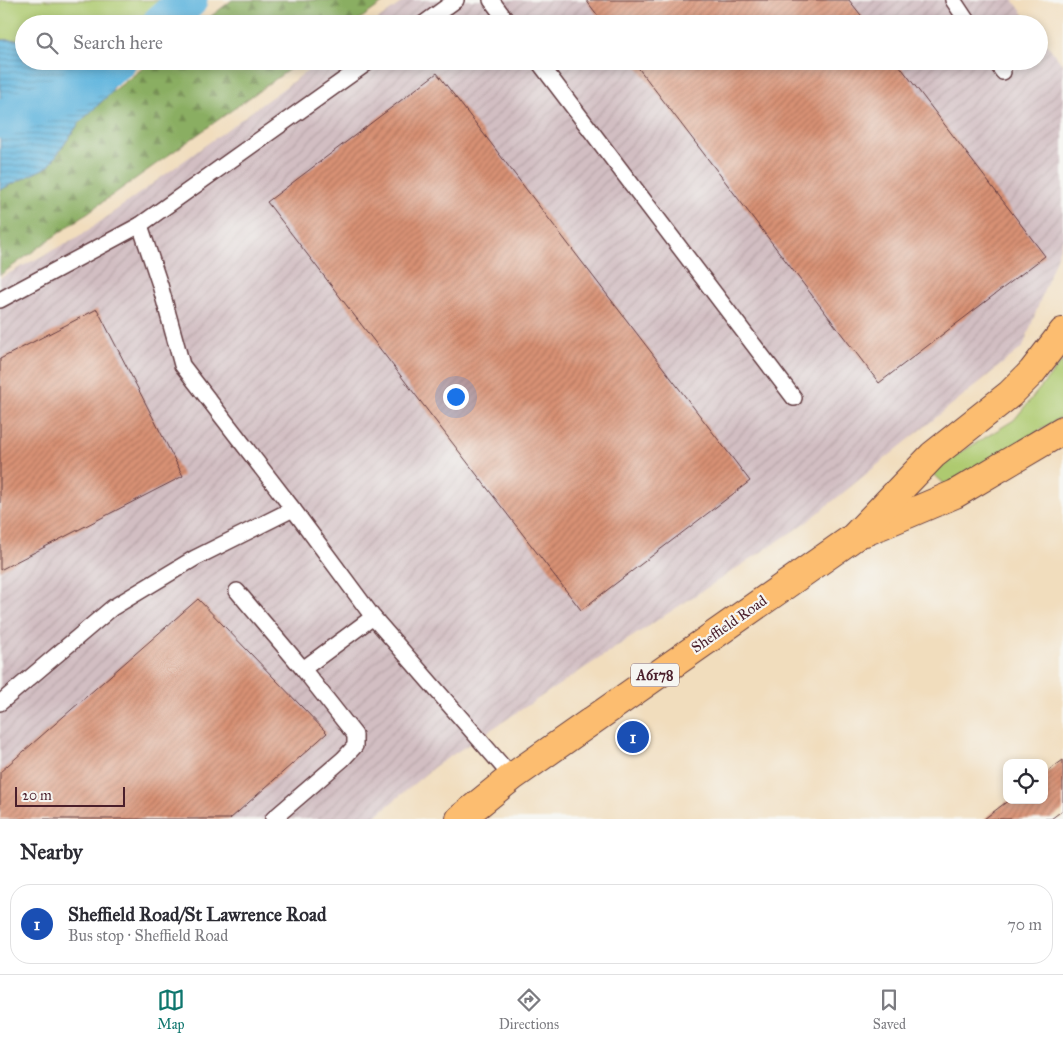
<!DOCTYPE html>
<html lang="en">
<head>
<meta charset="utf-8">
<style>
  :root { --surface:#fff; --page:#f2f2f3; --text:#2b2b33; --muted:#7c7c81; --line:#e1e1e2; --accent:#0f766e }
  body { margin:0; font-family:"IM FELL Great Primer",serif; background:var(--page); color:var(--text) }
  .controls { position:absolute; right:15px; bottom:15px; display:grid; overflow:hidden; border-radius:10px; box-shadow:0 2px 8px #0003 }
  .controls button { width:45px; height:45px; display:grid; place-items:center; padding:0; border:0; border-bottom:1px solid var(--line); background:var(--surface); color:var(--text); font:25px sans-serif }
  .scale { position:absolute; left:15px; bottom:12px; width:110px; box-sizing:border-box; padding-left:5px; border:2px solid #4a1f2b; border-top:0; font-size:14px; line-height:18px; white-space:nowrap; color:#4a1f2b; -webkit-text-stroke:4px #f6f6f2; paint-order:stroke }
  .you { position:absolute; left:455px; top:396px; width:18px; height:18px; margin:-12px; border:4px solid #fff; border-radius:50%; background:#1a73e8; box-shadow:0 0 0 8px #1a73e833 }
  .badge { display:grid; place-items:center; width:32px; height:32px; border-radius:50%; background:var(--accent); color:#fff; font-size:16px; font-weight:700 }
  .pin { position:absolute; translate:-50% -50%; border:2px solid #fff; box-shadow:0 1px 5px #0006 }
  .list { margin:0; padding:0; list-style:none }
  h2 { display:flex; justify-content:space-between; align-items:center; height:65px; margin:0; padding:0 20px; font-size:21px }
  h2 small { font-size:16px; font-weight:400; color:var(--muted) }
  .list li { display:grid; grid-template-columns:32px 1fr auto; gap:15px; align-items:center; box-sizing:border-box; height:80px; margin:0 10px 10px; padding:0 10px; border:1px solid var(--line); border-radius:20px }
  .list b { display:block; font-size:19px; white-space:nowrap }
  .list p { margin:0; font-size:16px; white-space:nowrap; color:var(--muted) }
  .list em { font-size:16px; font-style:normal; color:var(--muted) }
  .icon { flex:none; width:28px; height:28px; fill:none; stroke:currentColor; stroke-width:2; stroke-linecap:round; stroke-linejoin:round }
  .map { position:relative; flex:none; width:1063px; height:819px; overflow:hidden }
  .search { position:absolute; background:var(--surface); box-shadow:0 2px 8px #0003; left:15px; right:15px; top:15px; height:55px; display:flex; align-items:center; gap:12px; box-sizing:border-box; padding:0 18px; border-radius:28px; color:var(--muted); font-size:19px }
  .sheet { height:155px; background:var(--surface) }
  nav { display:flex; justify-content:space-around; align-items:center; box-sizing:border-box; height:70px; border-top:1px solid var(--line); background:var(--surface); font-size:14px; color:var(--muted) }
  nav a { display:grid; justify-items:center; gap:2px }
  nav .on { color:var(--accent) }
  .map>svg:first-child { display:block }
  .industrial { fill:url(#industrial-furrows) }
  .grass { fill:#aeca70; stroke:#7c744e }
  .forest { fill:url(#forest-firs); stroke:#6a6646 }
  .water { fill:url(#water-rules); stroke:#566a84 }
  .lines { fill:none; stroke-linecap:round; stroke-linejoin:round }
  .canal { stroke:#62b6de; stroke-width:39 }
  .building { fill:url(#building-hatch) }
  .lane-casing { stroke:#633c41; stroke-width:18 }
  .primary-casing { stroke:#633c41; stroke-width:30 }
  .lane { stroke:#fff; stroke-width:15 }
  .primary { stroke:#fcbd6f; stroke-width:28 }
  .labels { text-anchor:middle; stroke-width:4.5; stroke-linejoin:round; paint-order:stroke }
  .shield { fill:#f6f6f2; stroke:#7e6067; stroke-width:1 }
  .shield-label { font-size:14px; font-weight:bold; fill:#4a1f2b }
  .street-label { font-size:15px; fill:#4a1f2b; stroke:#f6f6f2 }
</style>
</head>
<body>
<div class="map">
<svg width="1063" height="819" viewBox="0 0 1063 819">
  <defs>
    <pattern id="industrial-furrows" width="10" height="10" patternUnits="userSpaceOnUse" patternTransform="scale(1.25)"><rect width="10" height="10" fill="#d2bec2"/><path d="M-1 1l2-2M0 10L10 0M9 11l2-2" fill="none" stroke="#b6a3a7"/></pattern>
    <pattern id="forest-firs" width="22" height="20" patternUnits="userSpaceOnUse" patternTransform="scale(1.25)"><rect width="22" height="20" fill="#8aae62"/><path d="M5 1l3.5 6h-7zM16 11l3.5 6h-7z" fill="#738d51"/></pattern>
    <pattern id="water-rules" width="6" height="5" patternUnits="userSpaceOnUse" patternTransform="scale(1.25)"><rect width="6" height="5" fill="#62b6de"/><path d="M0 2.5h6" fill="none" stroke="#5393b4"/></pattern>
    <pattern id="building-hatch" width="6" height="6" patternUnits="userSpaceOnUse" patternTransform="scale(1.25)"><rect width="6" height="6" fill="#d89174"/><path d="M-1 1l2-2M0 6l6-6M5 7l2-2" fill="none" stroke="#b1765f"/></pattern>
  </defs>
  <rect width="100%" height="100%" fill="#f6f6f2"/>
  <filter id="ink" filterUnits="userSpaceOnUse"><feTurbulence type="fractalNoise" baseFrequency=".02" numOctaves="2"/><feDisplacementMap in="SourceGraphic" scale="10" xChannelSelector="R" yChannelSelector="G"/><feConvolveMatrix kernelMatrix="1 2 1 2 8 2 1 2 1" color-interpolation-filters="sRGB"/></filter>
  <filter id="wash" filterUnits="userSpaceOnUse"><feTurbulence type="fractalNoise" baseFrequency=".0096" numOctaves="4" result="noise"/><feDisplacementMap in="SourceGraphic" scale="20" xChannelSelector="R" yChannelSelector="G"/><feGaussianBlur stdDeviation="1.12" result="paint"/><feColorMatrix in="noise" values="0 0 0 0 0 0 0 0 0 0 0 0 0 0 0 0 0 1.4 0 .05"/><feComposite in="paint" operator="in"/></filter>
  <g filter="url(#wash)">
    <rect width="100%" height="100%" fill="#f1ddbd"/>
    <g class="industrial">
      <polygon points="405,0 1013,0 1031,24 372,24"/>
      <polygon points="1039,34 1063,65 1063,239 1023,347 807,522 434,767 372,819 0,819 0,278 82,235 321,61 1039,61"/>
    </g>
    <g class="grass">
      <polygon points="0,0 162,0 134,24 24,24 24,39 0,40"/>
      <polygon points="1063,360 1063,416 948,487 930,471 1014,420"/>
    </g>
    <g class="forest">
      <polygon points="232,0 387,0 353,24 201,24"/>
      <polygon points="152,61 301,61 0,275 0,190 49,166 80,122 112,92"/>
    </g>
    <polygon class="water" points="24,39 24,61 87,61 114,82 112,92 80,122 49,166 0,190 0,40"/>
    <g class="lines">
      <g class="canal">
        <polyline points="161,24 188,0"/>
        <polyline points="0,119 66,94 117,61"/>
      </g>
    </g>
    <g id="blocks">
      <g class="building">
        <polygon points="586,0 849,0 868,24 604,24"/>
        <polygon points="633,61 896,61 1045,256 879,383"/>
        <polygon points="437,73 750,481 581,610 267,202"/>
        <polygon points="97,309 183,476 0,570 0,359"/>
        <polygon points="198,599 327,733 230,819 0,819 0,772"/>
        <polygon points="1063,760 1063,810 1051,819 984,819 1009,800 1044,800 1044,774"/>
      </g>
    </g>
  </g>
  <g filter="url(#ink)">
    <use href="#blocks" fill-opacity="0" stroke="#633c41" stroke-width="1"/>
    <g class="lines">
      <g class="lane-casing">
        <g id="lane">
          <polyline points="491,0 509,24"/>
          <polyline points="953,0 969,24"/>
          <polyline points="423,24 456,0"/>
          <polyline points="538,61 794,398"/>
          <polyline points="995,61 1003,72"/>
          <polyline points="140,225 160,285 182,365 293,509 373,617 512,777"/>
          <polyline points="0,300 140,225 370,61"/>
          <polyline points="237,591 303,669"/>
          <polyline points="0,703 112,608 195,558 293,509"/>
          <polyline points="273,819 343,759 355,746 355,735 303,669 373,617"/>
        </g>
      </g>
      <g class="primary-casing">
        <g id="primary">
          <polyline points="865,532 955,494 1063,430"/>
          <polyline points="460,819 512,777 854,537 933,455 1010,394 1032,372 1063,332"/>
        </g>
      </g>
      <use href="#lane" class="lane"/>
      <use href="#primary" class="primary"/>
    </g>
  </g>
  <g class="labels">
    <rect class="shield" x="631" y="663.5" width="48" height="23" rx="4"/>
    <g class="shield-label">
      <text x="655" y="680">A6178</text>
    </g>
    <g class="street-label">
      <text transform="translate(729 624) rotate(-35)" y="5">Sheffield Road</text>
    </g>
  </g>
</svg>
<div class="controls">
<button><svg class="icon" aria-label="locate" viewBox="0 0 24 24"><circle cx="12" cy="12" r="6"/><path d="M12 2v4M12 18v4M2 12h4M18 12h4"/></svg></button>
</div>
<div class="scale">20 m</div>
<div class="you"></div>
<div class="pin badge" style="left:633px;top:737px;background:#1a4fb4">1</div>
<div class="search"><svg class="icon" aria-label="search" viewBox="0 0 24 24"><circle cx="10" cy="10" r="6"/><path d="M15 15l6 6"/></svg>Search here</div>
</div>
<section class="sheet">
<h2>Nearby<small></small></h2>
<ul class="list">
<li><span class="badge" style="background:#1a4fb4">1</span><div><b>Sheffield Road/St Lawrence Road</b><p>Bus stop · Sheffield Road</p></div><em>70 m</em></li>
</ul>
</section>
<nav>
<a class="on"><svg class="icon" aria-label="map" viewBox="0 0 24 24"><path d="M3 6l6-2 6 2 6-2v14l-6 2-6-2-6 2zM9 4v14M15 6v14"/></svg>Map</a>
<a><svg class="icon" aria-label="directions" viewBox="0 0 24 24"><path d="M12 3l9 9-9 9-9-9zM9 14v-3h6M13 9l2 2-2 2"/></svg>Directions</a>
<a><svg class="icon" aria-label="saved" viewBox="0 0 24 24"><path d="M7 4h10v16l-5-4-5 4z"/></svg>Saved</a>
</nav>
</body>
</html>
